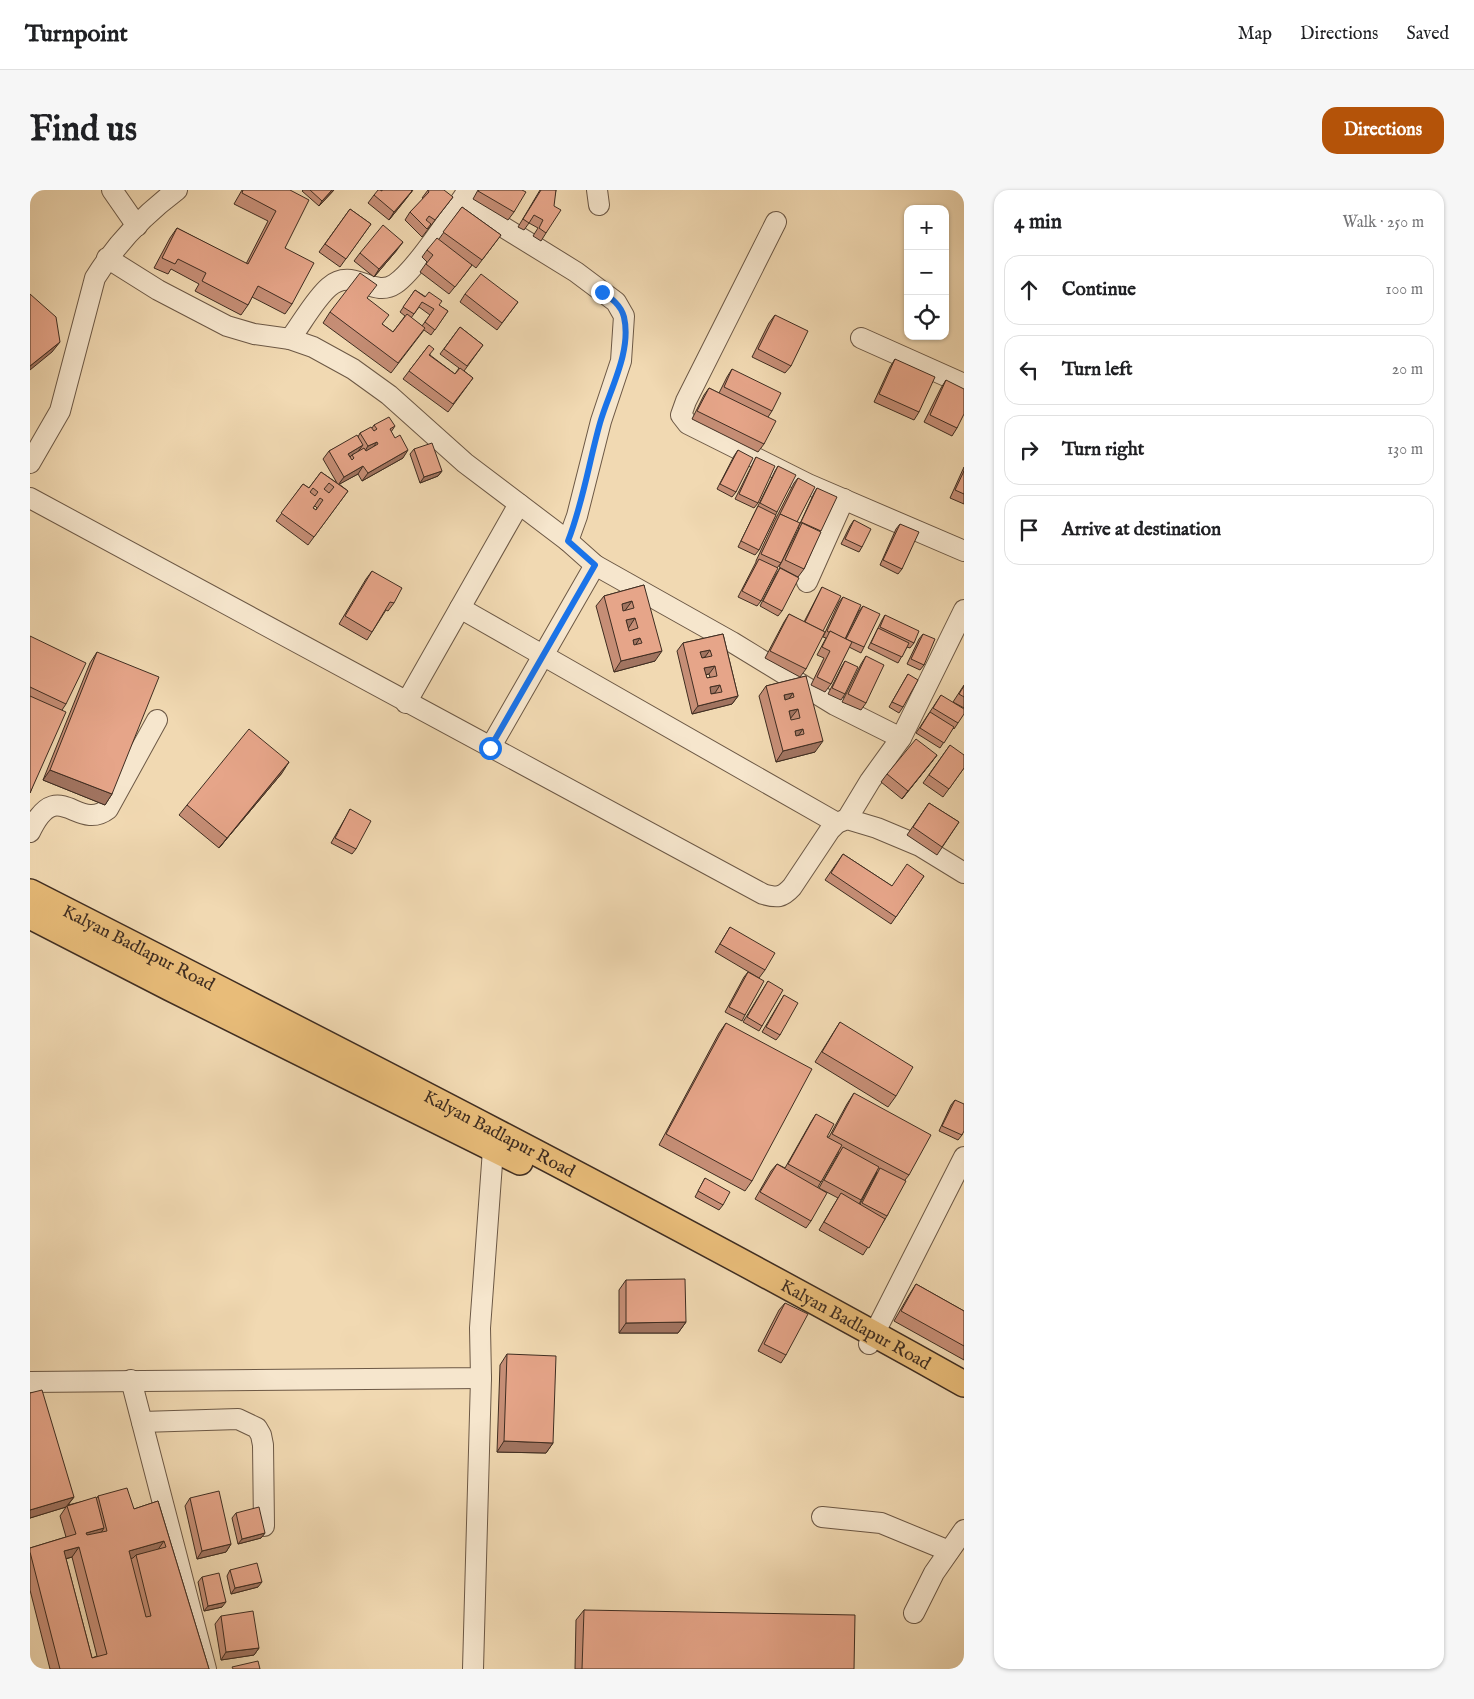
<!DOCTYPE html>
<html lang="en">
<head>
<meta charset="utf-8">
<style>
  :root { --surface:#fff; --page:#f6f6f6; --text:#202124; --muted:#757577; --line:#e0e0e0; --accent:#b45309 }
  body { margin:0; font-family:"IM FELL English",serif; background:var(--page); color:var(--text) }
  .controls { position:absolute; right:15px; top:15px; display:grid; overflow:hidden; border-radius:10px; box-shadow:0 1px 4px #0004 }
  .controls button { width:45px; height:45px; display:grid; place-items:center; padding:0; border:0; border-bottom:1px solid var(--line); background:var(--surface); color:var(--text); font:25px sans-serif }
  .stop { position:absolute; width:15px; height:15px; margin:-11px; border:4px solid #1a73e8; border-radius:50%; background:#fff }
  .stop.end { background:#1a73e8; border-color:#fff; box-shadow:0 1px 5px #0008 }
  .list { margin:0; padding:0; list-style:none }
  h2 { display:flex; justify-content:space-between; align-items:center; height:65px; margin:0; padding:0 20px; font-size:21px }
  h2 small { font-size:16px; font-weight:400; color:var(--muted) }
  .list li { display:grid; grid-template-columns:32px 1fr auto; gap:15px; align-items:center; box-sizing:border-box; height:70px; margin:0 10px 10px; padding:0 10px; border:1px solid var(--line); border-radius:15px }
  .list b { display:block; font-size:19px; white-space:nowrap }
  .list em { font-size:16px; font-style:normal; color:var(--muted) }
  .icon { flex:none; width:28px; height:28px; fill:none; stroke:currentColor; stroke-width:2; stroke-linecap:round; stroke-linejoin:round }
  .map { position:relative; flex:none; width:934px; height:1479px; overflow:hidden; border-radius:15px }
  header { display:flex; align-items:center; gap:30px; box-sizing:border-box; height:70px; padding:0 25px; background:var(--surface); border-bottom:1px solid var(--line) }
  header strong { font-size:24px }
  nav { display:flex; gap:28px; margin-inline-start:auto; font-size:18px }
  .intro { display:flex; align-items:center; justify-content:space-between; box-sizing:border-box; height:120px; padding:0 30px }
  h1 { margin:0; font-size:35px }
  .button { padding:12px 22px; border-radius:15px; background:var(--accent); color:#fff; font-size:18px; font-weight:700 }
  main { display:flex; gap:30px; padding:0 30px }
  aside { flex:1; background:var(--surface); border-radius:15px; box-shadow:0 1px 4px #0004 }
  .map>svg:first-child { display:block }
  .lines { fill:none; stroke-linecap:round; stroke-linejoin:round }
  .minor-casing { stroke:#6c5845; stroke-width:22 }
  .major-casing { stroke:#3f2d21; stroke-width:28 }
  .minor { stroke:#f6e6cd; stroke-width:20 }
  .major { stroke:#e8bc79; stroke-width:25 }
  .wall { fill:#c68e76; stroke:#3f2d21; fill-rule:evenodd }
  .shaded-wall { fill:#a17460; stroke:#3f2d21 }
  .building { fill:#e6a589; stroke:#3f2d21; fill-rule:evenodd }
  .route { stroke:#1a73e8; stroke-width:6 }
  .labels { text-anchor:middle; stroke-width:4.5; stroke-linejoin:round; paint-order:stroke }
  .street-label { font-size:18px; fill:#3f2d21; stroke:#f6e6cd }
</style>
</head>
<body>
<header>
<strong>Turnpoint</strong>
<nav><a>Map</a><a>Directions</a><a>Saved</a></nav>
</header>
<div class="intro"><h1>Find us</h1><a class="button">Directions</a></div>
<main>
<div class="map">
<svg width="934" height="1479" viewBox="0 0 934 1479">
  <rect width="100%" height="100%" fill="#f1d9b2"/>
  <filter id="stains"><feTurbulence type="fractalNoise" baseFrequency=".004" numOctaves="4"/><feColorMatrix values="0 0 0 0 .2 0 0 0 0 .09 0 0 0 0 .02 0 0 0 .5 -.17"/></filter>
  <radialGradient id="worn" r=".72"><stop offset=".6" stop-color="#630" stop-opacity="0"/><stop offset="1" stop-color="#630" stop-opacity=".3"/></radialGradient>
  <g class="lines">
    <g class="minor-casing">
      <g id="minor">
        <polyline points="82,0 107,36"/>
        <polyline points="567,0 569,15"/>
        <polyline points="431,11 546,82 586,112 594,126 591,171 571,231 547,326 538,351"/>
        <polyline points="746,32 656,211 651,225 658,234 778,294 934,361"/>
        <polyline points="77,68 128,100 197,136 224,144 260,149 283,157 323,179 359,205 435,273 538,351 565,375 702,452 805,515 871,548"/>
        <polyline points="831,148 934,194"/>
        <path d="M260 149C272 133 285 109 299 97 323 76 343 109 365 94 385 81 423 23 438 0"/>
        <path d="M0 273 30 221 65 88C86 54 115 24 147 0"/>
        <path d="M0 308 733 704C747 708 752 708 762 697L800 640 807 633 817 629 847 638 890 656 934 683"/>
        <polyline points="777,392 814,309"/>
        <polyline points="430,418 807,633"/>
        <polyline points="376,513 489,314"/>
        <polyline points="460,558 565,375"/>
        <polyline points="817,629 840,591 871,548 934,420"/>
        <path d="M0 642C28 584 47 643 78 619L127 530"/>
        <polyline points="839,1154 934,967"/>
        <polyline points="101,1190 176,1479"/>
        <polyline points="0,1192 451,1188 450,1138 464,946"/>
        <polyline points="112,1232 208,1229 227,1238 231,1245 233,1255 234,1336"/>
        <polyline points="792,1327 851,1333 919,1361"/>
        <polyline points="884,1423 904,1383 934,1340"/>
        <polyline points="443,1479 451,1188"/>
      </g>
    </g>
    <g class="major-casing">
      <g id="major">
        <path id="s1" d="M0 702C314 862 627 1022 934 1194"/>
        <polyline points="0,726 140,798 490,972"/>
      </g>
    </g>
    <use href="#minor" class="minor"/>
    <use href="#major" class="major"/>
  </g>
  <g class="wall">
    <polygon points="212,0 260,0 255,58 262,114 255,124 222,107 218,115 211,125 165,101 169,94 141,79 138,84 124,78 140,48 147,38 216,74 238,31 204,14"/>
    <polygon points="273,0 304,0 289,16 272,1"/>
    <polygon points="352,0 383,0 359,30 338,13 344,5"/>
    <polygon points="398,0 423,7 392,47 375,30 380,22 393,9 392,8"/>
    <polygon points="448,0 492,0 484,22 478,30 443,9"/>
    <polygon points="510,0 526,0 516,43 511,51 503,46 508,38 499,33 494,40 488,37"/>
    <polygon points="432,17 471,45 446,78 441,74 442,75 436,83 419,104 390,82 397,72 392,67 397,60 409,49"/>
    <polygon points="320,19 341,34 310,77 289,62"/>
    <polygon points="367,60 344,87 324,71 330,63"/>
    <path d="M385 100 418 121 401 145 394 140 361 183 293 133 300 122 338 109 352 134 363 142 375 126 370 122ZM389 117 400 125 392 136 381 128Z"/>
    <polygon points="435,104 488,112 467,140 430,112"/>
    <polygon points="745,125 761,176 755,183 722,167 739,133"/>
    <polygon points="430,137 453,155 434,181 443,188 418,222 373,189 399,155 400,165 425,184 429,178 410,164"/>
    <polygon points="865,169 889,222 884,230 844,212 860,177"/>
    <polygon points="702,179 742,221 738,227 734,254 728,262 662,229 674,205 679,198 689,203 697,187"/>
    <polygon points="916,190 927,238 922,246 894,232 911,198"/>
    <path d="M344 235 365 236 361 242 373 268 332 291 328 284 309 294 318 301 278 355 246 331 273 294 279 298 291 282 307 293 293 269 299 261 328 247 330 243 342 238ZM285 316 287 318 286 320 283 318Z"/>
    <polygon points="384,259 412,281 408,286 390,293 380,264"/>
    <polygon points="708,260 706,302 702,307 687,299 704,266"/>
    <polygon points="726,267 728,313 724,318 705,309"/>
    <polygon points="748,276 747,322 729,360 725,365 708,357 745,281"/>
    <polygon points="934,277 934,314 920,308"/>
    <polygon points="768,288 767,332 751,373 747,378 731,411 727,416 708,407 726,372 726,371 744,332 764,293"/>
    <polygon points="787,298 790,342 774,379 768,387 749,377 769,338 768,338 784,303"/>
    <polygon points="824,330 832,357 829,362 811,354 820,336"/>
    <polygon points="870,334 872,379 868,384 850,375 866,339"/>
    <polygon points="750,378 752,421 748,426 730,416 746,384"/>
    <polygon points="342,381 364,413 358,421 356,420 337,450 309,434 336,389"/>
    <polygon points="614,395 625,471 584,482 566,416 574,406"/>
    <polygon points="792,397 776,479 770,487 735,468 754,432 759,424 774,432 789,403"/>
    <polygon points="813,407 815,449 829,421 833,416 834,457 831,463 819,457 801,494 795,502 781,495 794,468 787,465 796,448 793,447 809,412"/>
    <polygon points="855,425 884,453 880,458 877,457 868,473 838,458 852,430"/>
    <path d="M693 444 708 506 702 514 662 524 647 461 653 453ZM679 484 680 487 677 488 676 485Z"/>
    <polygon points="893,444 894,475 890,480 877,474 889,449"/>
    <polygon points="0,446 36,514 32,520 0,603"/>
    <polygon points="67,462 82,604 75,615 13,590 60,473"/>
    <polygon points="836,466 836,513 831,520 812,512 831,474"/>
    <polygon points="815,471 815,504 811,510 798,504 812,476"/>
    <polygon points="878,484 873,517 869,523 859,517"/>
    <polygon points="776,486 785,562 746,572 729,506 736,496"/>
    <polygon points="934,495 934,518 923,512"/>
    <polygon points="911,505 928,533 924,539 923,538 910,558 886,543"/>
    <polygon points="920,555 934,578 913,607 893,593"/>
    <polygon points="907,565 872,609 851,592 857,584"/>
    <polygon points="252,583 189,658 149,625 157,615"/>
    <polygon points="899,613 929,632 907,665 877,645"/>
    <polygon points="320,619 326,659 322,664 301,653 317,625"/>
    <polygon points="813,664 862,696 894,686 861,734 795,690"/>
    <polygon points="700,737 735,780 729,788 685,762"/>
    <polygon points="718,782 715,825 712,831 695,822 714,787"/>
    <polygon points="738,791 732,836 729,841 713,832"/>
    <polygon points="754,805 750,845 746,850 732,842"/>
    <polygon points="810,832 866,906 858,917 785,872"/>
    <polygon points="696,833 722,991 715,1001 629,955 689,843"/>
    <path d="M824 903 879 985 875 990 857 1026 833 1065 789 1040 808 1008 789 998 809 962 808 961 788 997 781 1031 776 1038 725 1009 741 981 747 974 755 978 781 932 786 924 797 947H799L817 914ZM847 982 845 986 830 1014H829Z"/>
    <polygon points="925,910 932,945 928,950 909,941 921,915"/>
    <polygon points="675,988 693,1015 689,1020 665,1007"/>
    <polygon points="596,1090 656,1132 648,1143 589,1143 589,1100"/>
    <polygon points="886,1094 934,1121 934,1170 864,1131 879,1105"/>
    <polygon points="755,1113 756,1165 751,1173 728,1161 749,1120"/>
    <polygon points="477,1164 523,1253 516,1263 467,1262 470,1175"/>
    <path d="M68 1306 104 1319 128 1311 179 1479H20L0 1400V1358L36 1347 30 1326 36 1317 0 1328 44 1307 38 1315 67 1308ZM42 1367 67 1466 62 1468 36 1369Z"/>
    <polygon points="160,1308 201,1354 196,1362 167,1369 155,1316"/>
    <polygon points="206,1323 235,1343 231,1348 208,1354 202,1328"/>
    <polygon points="200,1380 228,1397 201,1404 197,1386"/>
    <polygon points="172,1387 192,1417 174,1421 168,1392"/>
    <polygon points="554,1420 824,1479 545,1479 546,1430"/>
    <polygon points="191,1426 229,1458 224,1465 191,1470 185,1434"/>
  </g>
  <g class="shaded-wall">
    <polygon points="302,0 304,0 289,16 292,11"/>
    <polygon points="382,1 376,9 359,30 364,22"/>
    <polygon points="373,52 367,60 344,87 349,79"/>
    <polygon points="30,152 22,162 0,180 0,176"/>
    <polygon points="347,252 341,260 333,264 338,256"/>
    <polygon points="333,255 327,263 322,265 320,267 318,264"/>
    <polygon points="378,260 373,268 332,291 338,283"/>
    <polygon points="333,276 328,284 308,295 314,287"/>
    <polygon points="412,281 408,286 390,293 394,287"/>
    <polygon points="602,411 594,422 585,424 592,414"/>
    <polygon points="605,428 598,439 596,430"/>
    <polygon points="610,448 603,459 603,450"/>
    <polygon points="680,460 675,467 665,470 670,462"/>
    <polygon points="632,461 625,471 584,482 591,471"/>
    <polygon points="685,476 679,484 669,486 674,478"/>
    <polygon points="690,495 685,503 674,505 680,497"/>
    <polygon points="763,503 756,513 754,505"/>
    <polygon points="708,506 702,514 662,524 668,516"/>
    <polygon points="768,519 760,529 759,521"/>
    <polygon points="773,539 766,549 765,541"/>
    <polygon points="793,551 785,562 746,572 753,561"/>
    <polygon points="907,565 901,573 872,609 878,601"/>
    <polygon points="259,572 252,583 189,658 197,648"/>
    <polygon points="20,580 82,604 75,615 13,590"/>
    <polygon points="656,1132 648,1143 589,1143 596,1133"/>
    <polygon points="474,1251 523,1253 516,1263 467,1262"/>
    <polygon points="44,1307 36,1317 0,1328 0,1320"/>
    <polygon points="74,1338 67,1349 49,1353 56,1343"/>
    <polygon points="235,1343 231,1348 208,1354 212,1349"/>
    <polygon points="134,1351 127,1361 106,1365 103,1368 92,1371 99,1361"/>
    <polygon points="201,1354 196,1362 167,1369 172,1361"/>
    <polygon points="49,1357 42,1367 27,1371 34,1361"/>
    <polygon points="232,1392 228,1397 201,1404 205,1398"/>
    <polygon points="196,1412 192,1417 174,1421 178,1416"/>
    <polygon points="229,1458 224,1465 191,1470 196,1462"/>
  </g>
  <g class="building">
    <polygon points="213,0 260,0 279,10 255,58 284,73 262,114 228,96 218,115 172,91 176,83 148,69 145,74 132,68 147,38 218,74 246,21 212,3"/>
    <polygon points="280,0 302,0 292,11"/>
    <polygon points="348,0 350,0 352,1 352,0 381,0 382,1 364,22 344,5"/>
    <polygon points="398,0 414,0 423,7 405,30 399,26 396,30 401,34 397,39 380,22 399,2"/>
    <polygon points="449,0 492,0 496,2 484,22 448,1"/>
    <polygon points="511,0 526,0 524,16 531,20 516,43 509,38 513,30 504,25 499,33 493,29"/>
    <polygon points="432,17 471,45 452,70 413,42"/>
    <polygon points="320,19 341,34 316,69 295,54"/>
    <polygon points="353,35 373,52 349,79 330,63"/>
    <polygon points="407,48 442,75 425,97 396,74 403,65 397,60"/>
    <polygon points="330,83 347,95 337,108 359,125 352,134 363,142 377,124 395,138 368,173 300,122"/>
    <polygon points="451,84 488,112 472,133 435,104"/>
    <polygon points="385,100 395,107 399,102 412,111 409,115 418,121 405,140 395,132 404,119 392,112 384,124 373,117"/>
    <polygon points="0,104 26,127 30,152 0,176"/>
    <polygon points="745,125 778,141 761,176 728,159"/>
    <polygon points="430,137 453,155 437,176 414,159"/>
    <polygon points="399,155 404,159 399,165 425,184 430,178 443,188 423,214 379,181"/>
    <polygon points="865,169 905,187 889,222 849,204"/>
    <polygon points="702,179 751,203 742,221 694,197"/>
    <polygon points="916,190 934,199 934,224 927,238 900,225"/>
    <polygon points="679,198 746,231 734,254 667,221"/>
    <polygon points="359,227 365,236 360,239 365,248 370,245 378,260 338,283 333,276 314,287 299,261 327,245 333,255 318,264 322,270 324,268 322,265 334,258 336,261 348,254 347,252 338,256 330,243 341,237 344,241 347,239 344,235"/>
    <polygon points="402,253 412,281 394,287 384,259"/>
    <polygon points="708,260 723,268 706,302 690,294"/>
    <polygon points="726,267 745,276 728,313 709,304"/>
    <polygon points="748,276 766,285 747,322 730,313"/>
    <polygon points="934,281 934,304 925,300"/>
    <path d="M291 282 318 301 284 347 251 323 273 294 279 298ZM299 293 304 297 299 303 294 299ZM283 298 288 302 285 306 280 302ZM290 308 293 310 286 320 283 318Z"/>
    <polygon points="768,288 785,297 767,332 750,324"/>
    <polygon points="787,298 807,307 791,341 771,332"/>
    <polygon points="728,316 746,325 729,360 711,351"/>
    <polygon points="750,324 770,333 751,373 731,364"/>
    <polygon points="824,330 841,339 832,357 815,349"/>
    <polygon points="772,333 791,342 774,379 755,370"/>
    <polygon points="870,334 889,342 872,379 853,370"/>
    <polygon points="729,369 748,378 731,411 712,401"/>
    <polygon points="750,378 769,388 752,421 733,411"/>
    <polygon points="342,381 372,398 364,413 360,412 342,442 315,426"/>
    <path d="M614 395 632 461 591 471 574 406ZM602 411 604 418 593 421 592 414ZM605 428 608 438 599 441 596 430ZM610 448 612 453 604 455 603 450Z"/>
    <polygon points="792,397 811,406 793,441 775,432"/>
    <polygon points="813,407 831,415 815,449 800,441 800,443 797,441"/>
    <polygon points="833,416 850,424 834,457 816,449"/>
    <polygon points="759,424 795,442 776,479 740,461"/>
    <polygon points="855,425 889,441 884,453 850,437"/>
    <polygon points="848,438 879,453 872,467 841,453"/>
    <polygon points="800,441 822,452 801,494 787,487 800,461 792,457"/>
    <path d="M693 444 708 506 668 516 653 453ZM680 460 682 466 672 468 670 462ZM685 476 687 486 677 488 674 478ZM690 495 692 502 681 504 680 497Z"/>
    <polygon points="893,444 905,449 894,475 881,469"/>
    <polygon points="0,446 56,473 36,514 0,497"/>
    <polygon points="67,462 129,487 82,604 20,580"/>
    <polygon points="836,466 854,475 836,513 818,504"/>
    <polygon points="815,471 828,477 815,504 802,498"/>
    <polygon points="878,484 888,490 873,517 862,512"/>
    <path d="M776 486 793 551 753 561 736 496ZM763 503 764 507 755 510 754 505ZM768 519 770 528 761 530 759 521ZM773 539 774 544 766 546 765 541Z"/>
    <polygon points="934,496 934,507 929,504"/>
    <polygon points="911,505 934,519 934,524 928,533 903,518"/>
    <polygon points="0,506 36,522 0,603"/>
    <polygon points="900,522 924,537 914,553 890,538"/>
    <polygon points="219,539 259,572 197,648 157,615"/>
    <polygon points="886,549 907,565 878,601 857,584"/>
    <polygon points="920,555 934,565 934,578 919,599 899,585"/>
    <polygon points="899,613 929,632 912,657 883,637"/>
    <polygon points="320,619 341,631 326,659 305,648"/>
    <polygon points="813,664 862,696 877,674 894,686 866,727 801,683"/>
    <polygon points="700,737 745,763 735,780 690,754"/>
    <polygon points="718,782 734,791 715,825 699,817"/>
    <polygon points="738,791 753,800 732,836 717,827"/>
    <polygon points="754,805 768,813 750,845 736,837"/>
    <polygon points="810,832 883,877 866,906 792,862"/>
    <polygon points="696,833 782,879 722,991 636,944"/>
    <polygon points="824,903 901,945 879,985 802,944"/>
    <polygon points="925,910 934,914 934,941 932,945 912,936"/>
    <polygon points="786,924 804,934 797,947 812,955 791,992 758,974"/>
    <polygon points="813,957 849,977 831,1010 794,990"/>
    <polygon points="747,974 797,1003 781,1031 730,1002"/>
    <polygon points="850,978 876,991 857,1026 832,1013"/>
    <polygon points="675,988 700,1002 693,1015 668,1001"/>
    <polygon points="811,1003 855,1029 839,1058 794,1032"/>
    <polygon points="655,1089 656,1132 596,1133 596,1090"/>
    <polygon points="886,1094 934,1121 934,1156 871,1121"/>
    <polygon points="755,1113 778,1124 756,1165 734,1154"/>
    <polygon points="477,1164 526,1166 523,1253 474,1251"/>
    <polygon points="12,1200 44,1307 0,1320 0,1203"/>
    <path d="M97 1298 104 1319 128 1311 179 1479H30L0 1362V1358L46 1344 37 1316 66 1307 74 1338 56 1343 57 1345 77 1341 68 1306ZM134 1351 136 1357 106 1365 121 1426 116 1427 99 1361ZM49 1357 77 1464 62 1468 34 1361Z"/>
    <polygon points="189,1301 201,1354 172,1361 160,1308"/>
    <polygon points="229,1317 235,1343 212,1349 206,1323"/>
    <polygon points="227,1373 232,1392 205,1398 200,1380"/>
    <polygon points="189,1383 196,1412 178,1416 172,1387"/>
    <polygon points="554,1420 825,1425 824,1479 552,1479"/>
    <polygon points="223,1421 229,1458 196,1462 191,1426"/>
    <polygon points="228,1471 230,1479 203,1479 202,1477"/>
  </g>
  <g class="lines">
    <path class="route" d="M460 558 565 375 538 351C553 313 559 272 570 233 579 201 602 162 594 127 591 115 581 108 572 102"/>
  </g>
  <g class="labels">
    <g class="street-label">
      <text dy="6" stroke="none"><textPath href="#s1" startOffset="122">Kalyan Badlapur Road</textPath></text>
      <text dy="6" stroke="none"><textPath href="#s1" startOffset="528">Kalyan Badlapur Road</textPath></text>
      <text dy="6" stroke="none"><textPath href="#s1" startOffset="932">Kalyan Badlapur Road</textPath></text>
    </g>
  </g>
  <rect width="100%" height="100%" filter="url(#stains)"/>
  <rect width="100%" height="100%" fill="url(#worn)"/>
</svg>
<div class="controls">
<button>+</button>
<button>−</button>
<button><svg class="icon" aria-label="locate" viewBox="0 0 24 24"><circle cx="12" cy="12" r="6"/><path d="M12 2v4M12 18v4M2 12h4M18 12h4"/></svg></button>
</div>
<div class="stop" style="left:460px;top:558px"></div>
<div class="stop end" style="left:572px;top:102px"></div>
</div>
<aside>
<h2>4 min<small>Walk · 250 m</small></h2>
<ul class="list">
<li><svg class="icon" aria-label="ahead" viewBox="0 0 24 24"><path d="M12 20V5M6 11l6-6 6 6"/></svg><div><b>Continue</b></div><em>100 m</em></li>
<li><svg class="icon" aria-label="left" viewBox="0 0 24 24"><path d="M17 20v-9H6M10 6l-5 5 5 5"/></svg><div><b>Turn left</b></div><em>20 m</em></li>
<li><svg class="icon" aria-label="right" viewBox="0 0 24 24"><path d="M7 20v-9h11M14 6l5 5-5 5"/></svg><div><b>Turn right</b></div><em>130 m</em></li>
<li><svg class="icon" aria-label="arrive" viewBox="0 0 24 24"><path d="M6 21V4h12l-3 4 3 4H6"/></svg><div><b>Arrive at destination</b></div></li>
</ul>
</aside>
</main>
</body>
</html>
